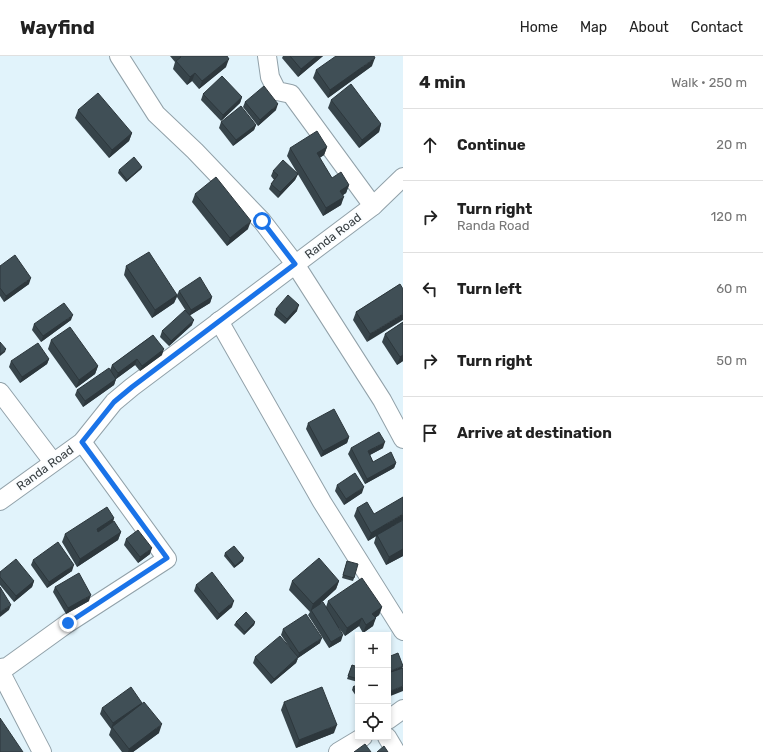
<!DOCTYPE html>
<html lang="en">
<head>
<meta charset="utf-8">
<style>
  :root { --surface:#fff; --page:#f2f2f2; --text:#222; --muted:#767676; --line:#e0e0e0 }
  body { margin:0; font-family:Rubik,sans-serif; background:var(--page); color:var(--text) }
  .controls { position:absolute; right:12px; bottom:12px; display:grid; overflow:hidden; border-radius:0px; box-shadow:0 2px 6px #0003 }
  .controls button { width:36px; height:36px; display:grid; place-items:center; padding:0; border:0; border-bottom:1px solid var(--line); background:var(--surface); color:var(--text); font:20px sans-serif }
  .stop { position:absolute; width:12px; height:12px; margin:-9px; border:3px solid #1a73e8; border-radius:50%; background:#fff }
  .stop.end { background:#1a73e8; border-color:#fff; box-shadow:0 1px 4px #0008 }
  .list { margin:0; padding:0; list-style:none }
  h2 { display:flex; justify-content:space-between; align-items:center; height:52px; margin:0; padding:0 16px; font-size:17px }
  h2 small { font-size:13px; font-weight:400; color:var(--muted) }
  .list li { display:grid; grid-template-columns:26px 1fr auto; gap:12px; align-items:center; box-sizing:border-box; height:72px; padding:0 16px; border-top:1px solid var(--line) }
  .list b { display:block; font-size:15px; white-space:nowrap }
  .list p { margin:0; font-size:13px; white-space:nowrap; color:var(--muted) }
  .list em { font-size:13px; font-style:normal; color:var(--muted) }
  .icon { flex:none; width:22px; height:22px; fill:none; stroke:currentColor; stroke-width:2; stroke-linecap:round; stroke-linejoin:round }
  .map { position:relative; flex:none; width:403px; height:696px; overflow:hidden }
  header { display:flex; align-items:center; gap:24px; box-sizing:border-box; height:56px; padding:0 20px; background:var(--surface); border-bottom:1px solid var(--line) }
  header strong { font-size:19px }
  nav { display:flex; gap:22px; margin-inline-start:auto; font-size:14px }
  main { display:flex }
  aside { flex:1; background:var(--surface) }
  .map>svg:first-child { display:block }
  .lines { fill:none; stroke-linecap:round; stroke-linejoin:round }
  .street-casing { stroke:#91a1a9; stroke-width:20 }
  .street { stroke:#fff; stroke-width:18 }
  .wall { fill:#37444a }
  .shaded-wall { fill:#2d373c }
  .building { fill:#404f56; stroke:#2d373c }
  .route { stroke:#1a73e8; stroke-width:5 }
  .labels { text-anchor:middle; stroke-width:4; stroke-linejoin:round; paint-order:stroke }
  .street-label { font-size:12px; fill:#363d40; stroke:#fafdff }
</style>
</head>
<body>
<header>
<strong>Wayfind</strong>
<nav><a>Home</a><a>Map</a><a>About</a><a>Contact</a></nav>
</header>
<main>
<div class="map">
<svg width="403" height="696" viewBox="0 0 403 696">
  <rect width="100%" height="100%" fill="#e1f3fb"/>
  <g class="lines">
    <g class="street-casing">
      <g id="street">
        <polyline points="119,0 156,58 195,95 262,165 295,208 382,344 403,383"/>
        <polyline points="267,0 270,21 277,35 291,38 373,150"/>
        <polyline points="219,265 322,446 403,575"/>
        <polyline points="0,336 53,406"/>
        <polyline points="0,445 82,386 114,346 132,331 373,150 403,121"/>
        <polyline points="0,612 7,611 68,567 167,503 82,386"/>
        <polyline points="0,615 42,696"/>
        <polyline points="388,664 403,653"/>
        <polyline points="387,681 396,696"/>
        <polyline points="338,696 363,681"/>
      </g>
    </g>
    <use href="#street" class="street"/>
  </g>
  <g class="wall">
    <polygon points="170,0 227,0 226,11 199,33 192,25 187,29 173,13 175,6"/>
    <polygon points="283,0 323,0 298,21 282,2"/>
    <polygon points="372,10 328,42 313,22 316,14"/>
    <polygon points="203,38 242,41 240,47 221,65 201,44"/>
    <polygon points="331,44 381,68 379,76 359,92 328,52"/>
    <polygon points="245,46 276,54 258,70 243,51"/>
    <polygon points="78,54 132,77 129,85 109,102 75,62"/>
    <polygon points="221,66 256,69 254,74 233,90 219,72"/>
    <polygon points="327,91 324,99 319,102 332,122 349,129 346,137 343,139 341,149 323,160 287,100 290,92"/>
    <polygon points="142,111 141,113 126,126 118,117 119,114"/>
    <polygon points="273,115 298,118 295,124 278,142 269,133 271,128 274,124 271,120"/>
    <polygon points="195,138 248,173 227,190 192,146"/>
    <polygon points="0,210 29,228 4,246 0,240"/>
    <polygon points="126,210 177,239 179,235 212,241 210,247 190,259 192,269 169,290 160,281 162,275 186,255 177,241 174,247 152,262 124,219"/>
    <polygon points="400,228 367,286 353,264 356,256"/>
    <polygon points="276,253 297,255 285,268 274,259"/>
    <polygon points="71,264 41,286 32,274 34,268"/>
    <polygon points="403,266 403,305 397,309 382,286 385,278"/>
    <polygon points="153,279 162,299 140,315 135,309 116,323 114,329 83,351 75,339 77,334 110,314 112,309"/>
    <polygon points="51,284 98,310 95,318 76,332 48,293"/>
    <polygon points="49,303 47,308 20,327 9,311 11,305"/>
    <polygon points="308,367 349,381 347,387 321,401 306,373"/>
    <polygon points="351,392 383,392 370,399 373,406 396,407 394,412 365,428 348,398"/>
    <polygon points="337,429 362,437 344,449 335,435"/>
    <polygon points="357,452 374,458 392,471 403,464 403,500 386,509 374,487 376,480 368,485 354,460"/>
    <polygon points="114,462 113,466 121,476 118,484 77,511 62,486 65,478"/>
    <polygon points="126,483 150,498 138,507 124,489"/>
    <polygon points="225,497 243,505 234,512 224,500"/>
    <polygon points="33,504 72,515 47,532 31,509"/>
    <polygon points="347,505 354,522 353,525 342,522"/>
    <polygon points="0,516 34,525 32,531 14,546 0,529"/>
    <polygon points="292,525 339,525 336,533 320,548 326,551 328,545 382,551 379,559 375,562 373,570 363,577 359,570 345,580 338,571 341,585 329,592 308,559 310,556 289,534"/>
    <polygon points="196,529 232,551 217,564 194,535"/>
    <polygon points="55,531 89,545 66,558 53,536"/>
    <polygon points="236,566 255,566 254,569 244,579 234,569"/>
    <polygon points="283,573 320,587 298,602 296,607 271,628 253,607 255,601 290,592 281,579"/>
    <polygon points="352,609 358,611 358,626 347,623"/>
    <polygon points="358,628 358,643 352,634 353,631"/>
    <polygon points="284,646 334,677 296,692 281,654"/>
    <polygon points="141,648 159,677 133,696 122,696 109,679 111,673 100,658 102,652"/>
  </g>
  <g class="shaded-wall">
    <polygon points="317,0 323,0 298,21 301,13"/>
    <polygon points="375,2 372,10 328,42 330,34"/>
    <polygon points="229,3 226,11 199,33 202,25"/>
    <polygon points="195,17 192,25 187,29 190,21"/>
    <polygon points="242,41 240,47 221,65 223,59"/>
    <polygon points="278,48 276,54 258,70 260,64"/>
    <polygon points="381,68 379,76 359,92 362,84"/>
    <polygon points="256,69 254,74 233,90 236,84"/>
    <polygon points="132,77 129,85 109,102 112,94"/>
    <polygon points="327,91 324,99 314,106 317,97"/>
    <polygon points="142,111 141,113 126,126 127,124"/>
    <polygon points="298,118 295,124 278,142 280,136"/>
    <polygon points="349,129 346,137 337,143 340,135"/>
    <polygon points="344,141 341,149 323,160 326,152"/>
    <polygon points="251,165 248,173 227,190 230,182"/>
    <polygon points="31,222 29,228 4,246 6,240"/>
    <polygon points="177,239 174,247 152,262 155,254"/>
    <polygon points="212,241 210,247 189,260 191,254"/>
    <polygon points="299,249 297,255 285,268 287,263"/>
    <polygon points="403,258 403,264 367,286 370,278"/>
    <polygon points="73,259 71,264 41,286 43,280"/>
    <polygon points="194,264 192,269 169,290 171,285"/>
    <polygon points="6,293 5,296 0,300 0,298"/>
    <polygon points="164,293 162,299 140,315 142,310"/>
    <polygon points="403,299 403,305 397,309 400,301"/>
    <polygon points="49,303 47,308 20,327 22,321"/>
    <polygon points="137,303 135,309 116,323 118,317"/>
    <polygon points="98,310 95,318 76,332 79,324"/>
    <polygon points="116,323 114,329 83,351 85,345"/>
    <polygon points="349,381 347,387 321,401 323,395"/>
    <polygon points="385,386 383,392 366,401 368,395"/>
    <polygon points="396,407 394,412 365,428 367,423"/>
    <polygon points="364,431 362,437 344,449 346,443"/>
    <polygon points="403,458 403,464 368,485 371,477"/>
    <polygon points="114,462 111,470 94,482 97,473"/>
    <polygon points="121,476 118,484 77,511 80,503"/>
    <polygon points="152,492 150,498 138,507 140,501"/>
    <polygon points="403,493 403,500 386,509 389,501"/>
    <polygon points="244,502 243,505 234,512 235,510"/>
    <polygon points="74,509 72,515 47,532 49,526"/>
    <polygon points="34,525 32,531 14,546 16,540"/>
    <polygon points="339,525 336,533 312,555 311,554 313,548"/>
    <polygon points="91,539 89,545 66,558 68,552"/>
    <polygon points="234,545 232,551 217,564 219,558"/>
    <polygon points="11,549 9,554 0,561 0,556"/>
    <polygon points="382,551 379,559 369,566 372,558"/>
    <polygon points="362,562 359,570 345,580 347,572"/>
    <polygon points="376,562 373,570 363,577 366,569"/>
    <polygon points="255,566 254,569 244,579 245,576"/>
    <polygon points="343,579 341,585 329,592 331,586"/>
    <polygon points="322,582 320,587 298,602 296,607 271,628 274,623 298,602 299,597"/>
    <polygon points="403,610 401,616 388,620 388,616"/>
    <polygon points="403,630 403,635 388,641 388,636"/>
    <polygon points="142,647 140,652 112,671 111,673 113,667"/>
    <polygon points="162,668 159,677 133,696 128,696 129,693"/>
    <polygon points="337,669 334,677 296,692 299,684"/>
  </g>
  <g class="building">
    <polygon points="180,0 227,0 229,3 202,25 195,17 190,21 176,5 181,1"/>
    <polygon points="290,0 317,0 301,13"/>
    <polygon points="336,0 374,0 375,2 330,34 316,14"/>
    <polygon points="222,20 242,41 223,59 203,38"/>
    <polygon points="351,28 381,68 362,84 331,44"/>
    <polygon points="264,30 278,48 260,64 245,46"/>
    <polygon points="98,37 132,77 112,94 78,54"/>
    <polygon points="241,50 256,69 236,84 221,66"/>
    <polygon points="317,75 327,91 317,97 332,122 341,116 349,129 340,135 344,141 326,152 290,92"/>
    <polygon points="134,101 142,111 127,124 119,114"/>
    <polygon points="283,104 298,118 280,136 271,128 278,119 273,115"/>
    <polygon points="216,121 251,165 230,182 195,138"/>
    <polygon points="149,196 177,239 155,254 126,210"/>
    <polygon points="15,199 31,222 6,240 0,232 0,210"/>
    <polygon points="200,221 212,241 191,254 179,235"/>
    <polygon points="400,228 403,233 403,258 370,278 356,256"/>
    <polygon points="288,239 299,249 287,263 276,253"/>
    <polygon points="64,247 73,259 43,280 34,268"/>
    <polygon points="185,254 194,264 171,285 162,275"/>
    <polygon points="403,266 403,299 400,301 385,278"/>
    <polygon points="70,271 98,310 79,324 51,284"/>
    <polygon points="153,279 164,293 142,310 137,303 118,317 112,309"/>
    <polygon points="0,286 6,293 0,298"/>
    <polygon points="38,287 49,303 22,321 11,305"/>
    <polygon points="109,312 116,323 85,345 77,334"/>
    <polygon points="334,353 349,381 323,395 308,367"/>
    <polygon points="379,376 385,386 368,395 373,406 391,396 396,407 367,423 351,392"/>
    <polygon points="355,417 364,431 346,443 337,429"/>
    <polygon points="403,441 403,458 371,477 357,452 367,446 374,458"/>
    <polygon points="107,451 114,462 97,473 98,476 114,465 121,476 80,503 65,478"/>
    <polygon points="403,464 403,493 389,501 377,479"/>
    <polygon points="138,474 152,492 140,501 126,483"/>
    <polygon points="58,486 74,509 49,526 33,504"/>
    <polygon points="234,490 244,502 235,510 225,497"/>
    <polygon points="319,502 339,525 313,548 292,525"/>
    <polygon points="16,503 34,525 16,540 0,521 0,516"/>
    <polygon points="347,505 358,508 354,522 343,519"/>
    <polygon points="212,516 234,545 219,558 196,529"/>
    <polygon points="79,517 91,539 68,552 55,531"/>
    <polygon points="362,522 382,551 372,558 376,562 366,569 362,562 347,572 328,545"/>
    <polygon points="0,531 11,549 0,556"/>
    <polygon points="323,546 343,579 331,586 311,554"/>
    <polygon points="246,556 255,566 245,576 236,566"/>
    <polygon points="306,558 322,582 299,597 283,573"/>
    <polygon points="280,580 298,601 274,623 255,601"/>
    <polygon points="398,597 403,610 388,616 388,601"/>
    <polygon points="352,609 358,611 358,623 348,620"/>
    <polygon points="403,612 403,630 388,636 388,617"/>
    <polygon points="358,628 358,638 353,631"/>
    <polygon points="131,631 142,647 113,667 102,652"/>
    <polygon points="322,631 337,669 299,684 284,646"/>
    <polygon points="144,646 162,668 129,693 112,671"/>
    <polygon points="0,662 23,696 0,696"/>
    <polygon points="365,688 371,696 354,696"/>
    <polygon points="384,690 388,696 377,696"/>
  </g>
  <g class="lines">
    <polyline class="route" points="68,567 167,502 82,386 114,346 132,331 295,208 262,165"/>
  </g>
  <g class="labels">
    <g class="street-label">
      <text transform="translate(333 180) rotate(-37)" y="4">Randa Road</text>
      <text transform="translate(45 412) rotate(-36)" y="4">Randa Road</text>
    </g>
  </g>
</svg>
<div class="controls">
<button>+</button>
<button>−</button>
<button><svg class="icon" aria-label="locate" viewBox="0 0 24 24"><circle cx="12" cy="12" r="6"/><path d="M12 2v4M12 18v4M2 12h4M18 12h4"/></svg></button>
</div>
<div class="stop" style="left:262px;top:165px"></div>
<div class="stop end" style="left:68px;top:567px"></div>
</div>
<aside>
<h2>4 min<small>Walk · 250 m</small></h2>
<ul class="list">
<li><svg class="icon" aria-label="ahead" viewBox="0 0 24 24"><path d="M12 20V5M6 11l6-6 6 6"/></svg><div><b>Continue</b></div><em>20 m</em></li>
<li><svg class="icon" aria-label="right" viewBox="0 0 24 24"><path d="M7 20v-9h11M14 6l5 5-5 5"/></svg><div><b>Turn right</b><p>Randa Road</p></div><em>120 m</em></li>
<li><svg class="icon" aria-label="left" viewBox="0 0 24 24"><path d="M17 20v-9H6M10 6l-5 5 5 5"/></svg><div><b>Turn left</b></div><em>60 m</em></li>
<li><svg class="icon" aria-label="right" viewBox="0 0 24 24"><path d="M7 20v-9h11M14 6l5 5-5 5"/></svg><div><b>Turn right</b></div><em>50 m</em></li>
<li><svg class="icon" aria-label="arrive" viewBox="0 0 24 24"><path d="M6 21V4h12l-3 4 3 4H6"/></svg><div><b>Arrive at destination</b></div></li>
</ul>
</aside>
</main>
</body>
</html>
